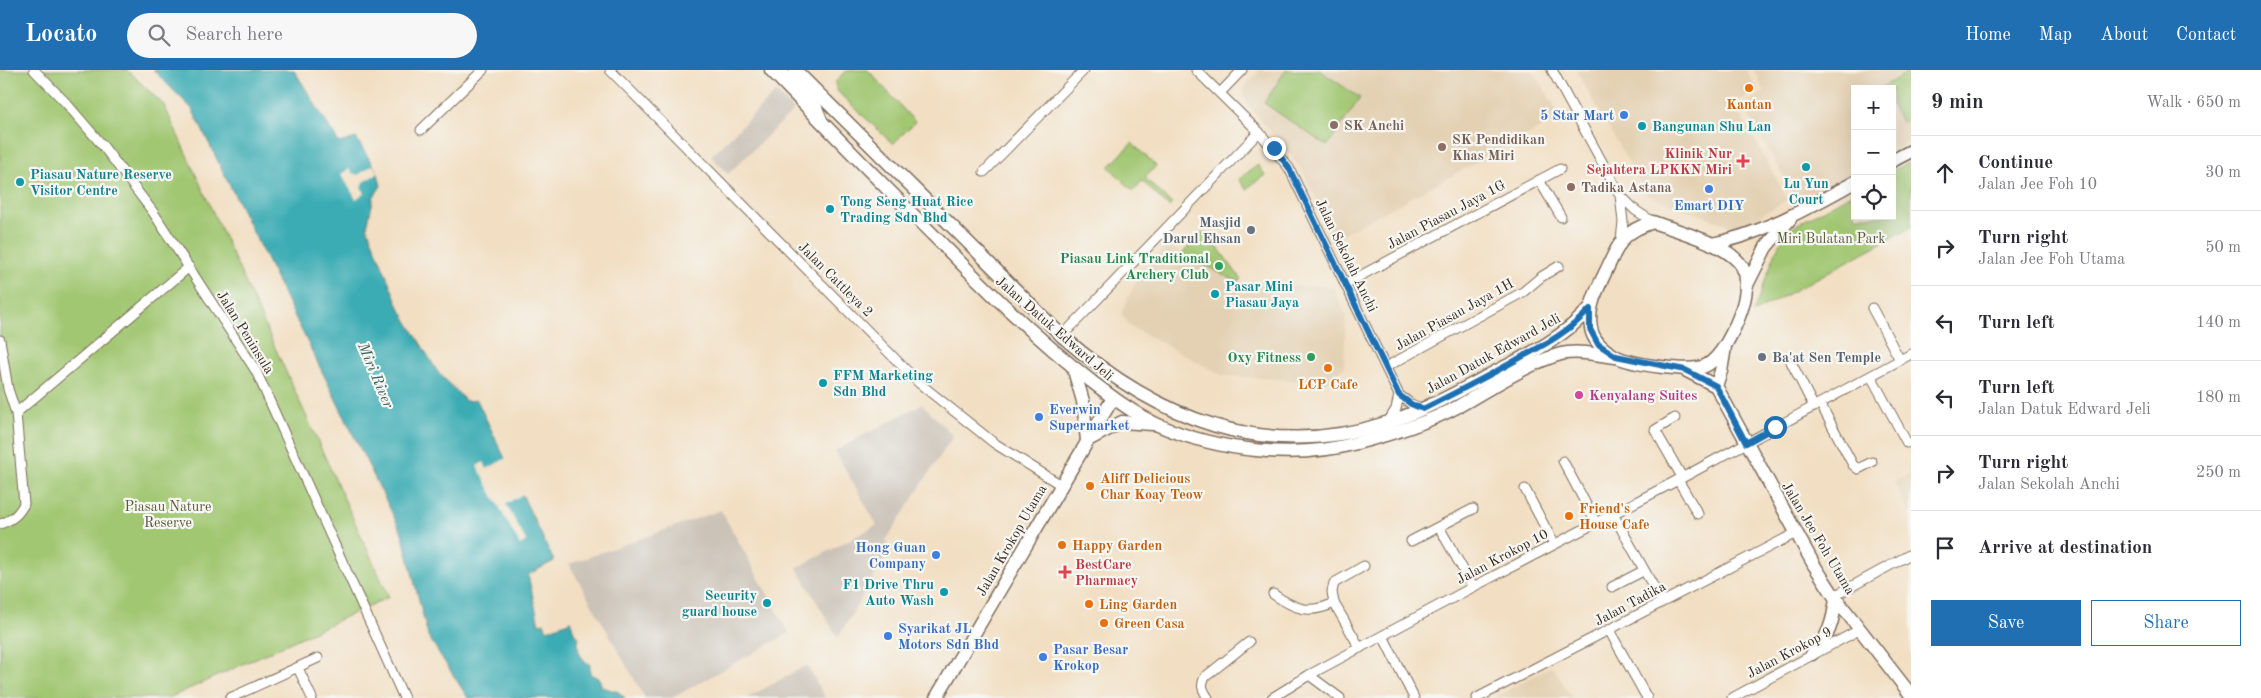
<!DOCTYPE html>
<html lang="en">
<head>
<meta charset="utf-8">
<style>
  :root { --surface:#fff; --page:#f7f7f7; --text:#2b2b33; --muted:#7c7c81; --line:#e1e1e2; --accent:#1f6fb2 }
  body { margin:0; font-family:"Old Standard TT",serif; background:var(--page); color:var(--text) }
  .controls { position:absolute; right:15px; top:15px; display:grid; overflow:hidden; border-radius:0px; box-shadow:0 5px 20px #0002 }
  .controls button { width:45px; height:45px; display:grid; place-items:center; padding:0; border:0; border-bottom:1px solid var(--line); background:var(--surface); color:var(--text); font:25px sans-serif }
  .stop { position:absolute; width:15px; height:15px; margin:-11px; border:4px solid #1f6fb2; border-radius:50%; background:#fff }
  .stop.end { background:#1f6fb2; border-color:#fff; box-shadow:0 1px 5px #0008 }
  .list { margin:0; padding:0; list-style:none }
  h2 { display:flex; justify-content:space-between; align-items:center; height:65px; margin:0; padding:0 20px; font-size:21px }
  h2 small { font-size:16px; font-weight:400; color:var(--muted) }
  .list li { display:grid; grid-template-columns:32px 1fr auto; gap:15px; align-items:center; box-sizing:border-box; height:75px; padding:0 20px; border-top:1px solid var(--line) }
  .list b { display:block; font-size:19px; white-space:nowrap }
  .list p { margin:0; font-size:16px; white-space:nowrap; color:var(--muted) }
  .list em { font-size:16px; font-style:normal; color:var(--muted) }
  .actions { display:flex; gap:10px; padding:15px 20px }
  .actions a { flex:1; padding:11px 0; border:1px solid var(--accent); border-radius:0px; text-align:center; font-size:18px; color:var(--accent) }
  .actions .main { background:var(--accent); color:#fff }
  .icon { flex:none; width:28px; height:28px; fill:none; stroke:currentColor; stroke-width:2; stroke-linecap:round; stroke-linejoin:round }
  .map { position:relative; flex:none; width:1911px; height:628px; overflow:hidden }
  header { display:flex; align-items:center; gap:30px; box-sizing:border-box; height:70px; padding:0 25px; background:var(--accent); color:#fff }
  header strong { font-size:24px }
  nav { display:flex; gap:28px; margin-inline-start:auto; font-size:18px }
  .search { width:350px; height:45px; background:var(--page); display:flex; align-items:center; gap:12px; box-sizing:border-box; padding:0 18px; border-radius:28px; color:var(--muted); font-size:19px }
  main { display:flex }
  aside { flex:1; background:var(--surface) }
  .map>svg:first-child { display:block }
  .built { fill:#e4d1b4 }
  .industrial { fill:#cbc3b8 }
  .green { fill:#a1c772; stroke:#6e7848 }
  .water { fill:#3bacb4; stroke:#3b6b69 }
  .pier { fill:#f2dfc3 }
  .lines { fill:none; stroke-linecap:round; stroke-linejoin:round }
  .street-casing { stroke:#7b6958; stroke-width:11 }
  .secondary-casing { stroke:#7b6958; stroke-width:15 }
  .street { stroke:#fff; stroke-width:9 }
  .secondary { stroke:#fff; stroke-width:12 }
  .route { stroke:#1f6fb2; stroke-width:6 }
  .food-dot { fill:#e8710a; stroke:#f6f6f2; stroke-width:2 }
  .shop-dot { fill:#3f7fe0; stroke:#f6f6f2; stroke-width:2 }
  .education-dot { fill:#8d6e63; stroke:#f6f6f2; stroke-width:2 }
  .culture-dot { fill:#0f9aa8; stroke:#f6f6f2; stroke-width:2 }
  .health-dot { fill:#e0444e; stroke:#f6f6f2; stroke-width:2 }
  .worship-dot { fill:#6b7280; stroke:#f6f6f2; stroke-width:2 }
  .leisure-dot { fill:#2e9e5b; stroke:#f6f6f2; stroke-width:2 }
  .hotel-dot { fill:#d1479c; stroke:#f6f6f2; stroke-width:2 }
  .labels { text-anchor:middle; stroke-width:4.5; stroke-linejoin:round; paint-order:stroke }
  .food-label { font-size:14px; font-weight:bold; fill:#c56008; stroke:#f6f6f2; text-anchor:start }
  .shop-label { font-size:14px; font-weight:bold; fill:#366cbe; stroke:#f6f6f2; text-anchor:start }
  .education-label { font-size:14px; font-weight:bold; fill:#785e54; stroke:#f6f6f2; text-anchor:start }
  .culture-label { font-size:14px; font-weight:bold; fill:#0d838f; stroke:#f6f6f2; text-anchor:start }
  .health-label { font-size:14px; font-weight:bold; fill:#be3a42; stroke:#f6f6f2; text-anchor:end }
  .street-label { font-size:14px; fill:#3b2a1e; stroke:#f6f6f2 }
  .worship-label { font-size:14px; font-weight:bold; fill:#5b616d; stroke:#f6f6f2; text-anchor:end }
  .park-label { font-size:14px; fill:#5a5937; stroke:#f6f6f2 }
  .leisure-label { font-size:14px; font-weight:bold; fill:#27864d; stroke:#f6f6f2; text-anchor:end }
  .hotel-label { font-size:14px; font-weight:bold; fill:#b23c85; stroke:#f6f6f2; text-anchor:start }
  .water-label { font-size:15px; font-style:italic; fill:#3b5e5a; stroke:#f6f6f2 }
</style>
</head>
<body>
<header>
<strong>Locato</strong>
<div class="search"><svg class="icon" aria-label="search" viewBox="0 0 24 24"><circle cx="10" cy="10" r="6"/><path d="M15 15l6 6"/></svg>Search here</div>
<nav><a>Home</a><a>Map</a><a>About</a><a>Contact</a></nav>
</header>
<main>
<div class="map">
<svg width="1911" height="628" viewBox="0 0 1911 628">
  <rect width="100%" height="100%" fill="#f6f6f2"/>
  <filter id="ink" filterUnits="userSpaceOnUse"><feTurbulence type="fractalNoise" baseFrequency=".02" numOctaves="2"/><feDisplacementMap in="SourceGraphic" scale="10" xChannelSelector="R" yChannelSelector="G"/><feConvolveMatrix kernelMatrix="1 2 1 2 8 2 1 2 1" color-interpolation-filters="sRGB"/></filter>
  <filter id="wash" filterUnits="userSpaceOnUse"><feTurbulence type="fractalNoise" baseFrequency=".0096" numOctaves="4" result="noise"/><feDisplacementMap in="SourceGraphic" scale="20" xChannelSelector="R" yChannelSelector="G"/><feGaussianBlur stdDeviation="1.12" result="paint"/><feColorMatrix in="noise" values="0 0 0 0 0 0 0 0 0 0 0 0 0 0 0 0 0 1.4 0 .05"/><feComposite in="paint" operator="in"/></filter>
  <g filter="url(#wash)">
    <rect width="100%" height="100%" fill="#f2dfc3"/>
    <g class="built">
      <polygon points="1260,0 1533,0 1561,47 1336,168 1302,99 1247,34 1242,19"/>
      <polygon points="1576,0 1746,0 1757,20 1734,34 1788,129 1738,159 1647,125"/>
      <polygon points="1754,0 1911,0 1911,71 1892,81 1892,19 1855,19 1855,103 1799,134 1743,35 1765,22"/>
      <polygon points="1166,175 1238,212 1267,215 1333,217 1346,245 1344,298 1327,312 1224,306 1131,257 1121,243 1141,201"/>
      <polygon points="1911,403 1911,446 1894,412"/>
      <polygon points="1551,596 1554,598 1572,628 1498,628 1497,626"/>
    </g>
    <g class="industrial">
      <polygon points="776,22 794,40 728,104 711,86"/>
      <polygon points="922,334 953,366 886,470 890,479 838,568 797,498 877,455 835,381"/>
      <polygon points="721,440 789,563 672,628 645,628 569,494"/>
      <polygon points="807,595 825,628 747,628"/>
    </g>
    <g class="green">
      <polygon points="0,0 127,0 164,35 389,527 169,628 0,628"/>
      <polygon points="853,0 868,0 915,52 893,74 837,21 835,13 844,2"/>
      <polygon points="1286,0 1319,0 1360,28 1327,76 1264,33"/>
      <polygon points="1911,1 1911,48 1902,53 1892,36 1892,19 1883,19 1882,17"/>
      <polygon points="1132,73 1156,96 1145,108 1172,134 1169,137 1142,111 1133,121 1109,97"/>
      <polygon points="1911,91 1911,157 1753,243 1777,179 1789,159 1855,122 1855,146 1892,146 1892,101"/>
      <polygon points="1258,95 1265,105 1246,119 1239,109"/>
      <polygon points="1201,163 1207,163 1241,209 1238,212 1182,184"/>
    </g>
    <path class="water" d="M153 0H294L339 73 356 68 378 103 381 116 374 126 367 157 399 237 437 301 466 331 477 330 554 491 528 505 539 554 544 553 547 560 571 551 573 560 579 568C576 580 580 588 590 595V604L599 608 602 617 619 622 625 628H468L428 566 402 463 192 39Z"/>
    <g class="pier">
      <polygon points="373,95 378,103 363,112 361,117 365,123 356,129 341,104 349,99 352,103 358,105"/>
      <polygon points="508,387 525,423 506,434 526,471 520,475 477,396 484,392 487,399"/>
    </g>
  </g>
  <g filter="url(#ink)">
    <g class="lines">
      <g class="street-casing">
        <g id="street">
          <polyline points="34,0 66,33 103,76 153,142 256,301 404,628"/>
          <polyline points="610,0 919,313 994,373 1061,415"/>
          <polyline points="781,0 817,36 823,51"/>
          <polyline points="1196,0 1259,62 1289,98 1399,325 1396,339 1388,352"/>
          <polyline points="1552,0 1620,125 1635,140 1653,152"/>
          <polyline points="1220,23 1242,0"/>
          <polyline points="421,60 483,0"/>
          <polyline points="984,102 1084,0"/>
          <polyline points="1539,110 1561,147"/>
          <polyline points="1620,125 1623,152 1621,170"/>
          <polyline points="1345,214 1560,99"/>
          <polyline points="1872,238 1900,290"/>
          <polyline points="1062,266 1259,62"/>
          <path d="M0 270 8 319 16 343 24 434C18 445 12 450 0 454"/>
          <polyline points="1791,292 1814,337"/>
          <polyline points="1386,297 1523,222 1541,207 1559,196"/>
          <polyline points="1871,306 1907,373"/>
          <polyline points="1399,325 1411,334 1423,339"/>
          <polyline points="1820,333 1853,395 1858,399 1872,392"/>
          <polyline points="16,343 189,197"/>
          <polyline points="1675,348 1655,360 1682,407"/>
          <polyline points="1563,391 1596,453"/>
          <polyline points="1678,410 1698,444"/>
          <polyline points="1525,419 1554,474"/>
          <polyline points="1613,444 1662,532"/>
          <polyline points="1439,457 1473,517"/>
          <polyline points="1411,471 1473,439"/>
          <polyline points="1612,517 1643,501"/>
          <path d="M1273 524C1295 539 1309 545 1334 533L1360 578"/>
          <polyline points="1834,526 1911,484"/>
          <polyline points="1334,533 1332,522 1334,513 1364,496"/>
          <polyline points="1609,560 1647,628"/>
          <polyline points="1383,566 1414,628"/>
          <polyline points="298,598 312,628"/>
          <polyline points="1309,605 1340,628"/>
          <polyline points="230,628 318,588"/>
          <path d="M1208 628C1203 620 1200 616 1205 607L1249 572"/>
          <polyline points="1272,628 1309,605 1473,517 1678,410 1911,284"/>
          <polyline points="1477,628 1796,463"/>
          <polyline points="1732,628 1859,560"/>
        </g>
      </g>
      <g class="secondary-casing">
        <g id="secondary">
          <path d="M771 0C831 62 891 123 952 184 996 229 1041 272 1091 311 1112 327 1134 344 1158 355 1218 381 1294 390 1357 373 1392 364 1425 354 1457 337 1486 321 1530 292 1561 284 1578 280 1598 285 1616 287"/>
          <path d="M795 0 1062 266C1157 349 1265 393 1389 352 1422 341 1452 325 1482 309 1519 289 1561 271 1589 239"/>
          <polyline points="1892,91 1911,81"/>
          <path d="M1653 152C1676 161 1735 175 1744 201 1746 204 1746 211 1746 216 1746 237 1726 284 1707 295 1692 304 1630 294 1615 286 1604 280 1593 271 1591 258 1587 239 1596 222 1604 205 1619 175 1619 163 1653 152Z"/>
          <path d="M1712 174C1763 164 1809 137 1855 112"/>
          <polyline points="1746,217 1766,177 1790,149"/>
          <polyline points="1073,297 1083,331 1087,371"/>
          <polyline points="1685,300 1716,316"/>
          <polyline points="1716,316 1814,495 1834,526 1911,625"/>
          <polyline points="1716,316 1721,301 1725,277"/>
          <polyline points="1090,369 1122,352 1153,354"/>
          <path d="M1812 584C1829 567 1833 552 1836 529"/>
          <polyline points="936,628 1113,328"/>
        </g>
      </g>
      <use href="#street" class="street"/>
      <use href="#secondary" class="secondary"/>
    </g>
  </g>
  <g class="lines" filter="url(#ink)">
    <path class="route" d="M1274 78 1289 98 1399 325 1411 334 1423 339C1455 323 1487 307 1518 289 1544 275 1569 262 1590 239V259L1598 274 1616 286 1685 300 1716 316 1746 373 1775 357"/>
  </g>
  <g class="food-dot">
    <circle cx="1749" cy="18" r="5"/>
    <circle cx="1328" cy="298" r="5"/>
    <circle cx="1090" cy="416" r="5"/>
    <circle cx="1569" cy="446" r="5"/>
    <circle cx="1062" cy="475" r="5"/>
    <circle cx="1089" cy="534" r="5"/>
    <circle cx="1104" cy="553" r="5"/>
  </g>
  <g class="shop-dot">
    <circle cx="1624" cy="45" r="5"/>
    <circle cx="1709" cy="119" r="5"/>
    <circle cx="1039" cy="347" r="5"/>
    <circle cx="936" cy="485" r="5"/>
    <circle cx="888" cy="566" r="5"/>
    <circle cx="1043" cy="587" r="5"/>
  </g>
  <g class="education-dot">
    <circle cx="1334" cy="55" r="5"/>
    <circle cx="1442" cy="77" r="5"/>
    <circle cx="1571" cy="117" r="5"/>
  </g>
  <g class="culture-dot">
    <circle cx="1642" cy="56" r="5"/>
    <circle cx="1806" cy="97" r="5"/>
    <circle cx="20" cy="112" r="5"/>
    <circle cx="830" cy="139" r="5"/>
    <circle cx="1215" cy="224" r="5"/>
    <circle cx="823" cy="313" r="5"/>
    <circle cx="944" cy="522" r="5"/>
    <circle cx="767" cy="533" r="5"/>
  </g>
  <g class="health-dot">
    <path d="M1740.5 83.5h5v5h5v5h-5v5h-5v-5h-5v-5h5z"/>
    <path d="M1062.5 494.5h5v5h5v5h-5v5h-5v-5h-5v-5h5z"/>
  </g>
  <g class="worship-dot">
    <circle cx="1251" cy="160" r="5"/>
    <circle cx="1762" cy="287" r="5"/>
  </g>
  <g class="leisure-dot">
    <circle cx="1219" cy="196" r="5"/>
    <circle cx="1311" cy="287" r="5"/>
  </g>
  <circle class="hotel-dot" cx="1579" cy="325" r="5"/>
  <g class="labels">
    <g class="food-label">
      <text x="1749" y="39" text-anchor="middle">Kantan</text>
      <text x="1328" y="319" text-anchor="middle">LCP Cafe</text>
      <text x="1100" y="413">Aliff Delicious<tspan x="1100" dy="16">Char Koay Teow</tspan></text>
      <text x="1579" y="443">Friend's<tspan x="1579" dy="16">House Cafe</tspan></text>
      <text x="1072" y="480">Happy Garden</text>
      <text x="1099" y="539">Ling Garden</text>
      <text x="1114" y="558">Green Casa</text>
    </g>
    <g class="shop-label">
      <text x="1614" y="50" text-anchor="end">5 Star Mart</text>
      <text x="1709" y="140" text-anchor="middle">Emart DIY</text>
      <text x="1049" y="344">Everwin<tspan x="1049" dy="16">Supermarket</tspan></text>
      <text x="926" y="482" text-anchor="end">Hong Guan<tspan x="926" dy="16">Company</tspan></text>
      <text x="898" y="563">Syarikat JL<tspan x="898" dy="16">Motors Sdn Bhd</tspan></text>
      <text x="1053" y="584">Pasar Besar<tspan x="1053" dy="16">Krokop</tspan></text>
    </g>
    <g class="education-label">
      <text x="1344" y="60">SK Anchi</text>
      <text x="1452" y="74">SK Pendidikan<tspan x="1452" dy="16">Khas Miri</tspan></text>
      <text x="1581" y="122">Tadika Astana</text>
    </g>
    <g class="culture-label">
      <text x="1652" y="61">Bangunan Shu Lan</text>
      <text x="30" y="109">Piasau Nature Reserve<tspan x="30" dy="16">Visitor Centre</tspan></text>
      <text x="1806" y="118" text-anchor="middle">Lu Yun<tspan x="1806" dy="16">Court</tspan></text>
      <text x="840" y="136">Tong Seng Huat Rice<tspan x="840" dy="16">Trading Sdn Bhd</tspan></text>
      <text x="1225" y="221">Pasar Mini<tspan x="1225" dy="16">Piasau Jaya</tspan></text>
      <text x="833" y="310">FFM Marketing<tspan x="833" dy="16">Sdn Bhd</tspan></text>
      <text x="934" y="519" text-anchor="end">F1 Drive Thru<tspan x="934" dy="16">Auto Wash</tspan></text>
      <text x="757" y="530" text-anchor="end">Security<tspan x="757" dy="16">guard house</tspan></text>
    </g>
    <g class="health-label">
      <text x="1732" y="88">Klinik Nur<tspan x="1732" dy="16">Sejahtera LPKKN Miri</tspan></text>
      <text x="1075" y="499" text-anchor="start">BestCare<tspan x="1075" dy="16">Pharmacy</tspan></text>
    </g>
    <g class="street-label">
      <text transform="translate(1446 144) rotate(-28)" y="5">Jalan Piasau Jaya 1G</text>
      <text transform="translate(1347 185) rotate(64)" y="5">Jalan Sekolah Anchi</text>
      <text transform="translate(836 209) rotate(45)" y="5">Jalan Cattleya 2</text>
      <text transform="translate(1454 244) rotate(-29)" y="5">Jalan Piasau Jaya 1H</text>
      <text transform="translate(1055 258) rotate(41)" y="5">Jalan Datuk Edward Jeli</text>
      <text transform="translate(246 262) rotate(58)" y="5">Jalan Peninsula</text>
      <text transform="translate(1493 283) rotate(-29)" y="5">Jalan Datuk Edward Jeli</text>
      <text transform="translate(1819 468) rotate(59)" y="5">Jalan Jee Foh Utama</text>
      <text transform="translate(1011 470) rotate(-60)" y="5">Jalan Krokop Utama</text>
      <text transform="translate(1502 486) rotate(-28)" y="5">Jalan Krokop 10</text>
      <text transform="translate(1630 533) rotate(-28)" y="5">Jalan Tadika</text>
      <text transform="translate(1789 582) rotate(-28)" y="5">Jalan Krokop 9</text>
    </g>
    <g class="worship-label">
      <text x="1241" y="157">Masjid<tspan x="1241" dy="16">Darul Ehsan</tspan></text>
      <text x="1772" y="292" text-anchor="start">Ba'at Sen Temple</text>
    </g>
    <g class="park-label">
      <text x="1831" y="173">Miri Bulatan Park</text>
      <text x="168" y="441">Piasau Nature<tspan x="168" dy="16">Reserve</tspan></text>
    </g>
    <g class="leisure-label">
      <text x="1209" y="193">Piasau Link Traditional<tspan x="1209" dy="16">Archery Club</tspan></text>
      <text x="1301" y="292">Oxy Fitness</text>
    </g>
    <g class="hotel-label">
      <text x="1589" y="330">Kenyalang Suites</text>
    </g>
    <g class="water-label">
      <text transform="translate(376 305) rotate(67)" y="5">Miri River</text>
    </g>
  </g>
</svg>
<div class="controls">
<button>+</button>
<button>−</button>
<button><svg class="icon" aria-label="locate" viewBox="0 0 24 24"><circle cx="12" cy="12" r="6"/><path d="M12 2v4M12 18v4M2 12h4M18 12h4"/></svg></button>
</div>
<div class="stop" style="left:1775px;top:357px"></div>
<div class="stop end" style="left:1274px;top:78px"></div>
</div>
<aside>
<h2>9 min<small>Walk · 650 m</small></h2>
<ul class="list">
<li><svg class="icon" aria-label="ahead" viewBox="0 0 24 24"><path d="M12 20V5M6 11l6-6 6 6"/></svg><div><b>Continue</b><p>Jalan Jee Foh 10</p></div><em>30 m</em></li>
<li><svg class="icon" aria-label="right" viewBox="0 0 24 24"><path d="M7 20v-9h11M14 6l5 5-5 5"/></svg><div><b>Turn right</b><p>Jalan Jee Foh Utama</p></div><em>50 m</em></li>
<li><svg class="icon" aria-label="left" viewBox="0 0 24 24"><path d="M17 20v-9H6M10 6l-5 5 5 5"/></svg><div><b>Turn left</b></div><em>140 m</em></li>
<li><svg class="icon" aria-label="left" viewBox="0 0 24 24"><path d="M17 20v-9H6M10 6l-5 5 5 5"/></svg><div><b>Turn left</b><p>Jalan Datuk Edward Jeli</p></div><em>180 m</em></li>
<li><svg class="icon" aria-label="right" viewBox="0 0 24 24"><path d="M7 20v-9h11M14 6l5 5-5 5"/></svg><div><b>Turn right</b><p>Jalan Sekolah Anchi</p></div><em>250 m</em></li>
<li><svg class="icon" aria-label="arrive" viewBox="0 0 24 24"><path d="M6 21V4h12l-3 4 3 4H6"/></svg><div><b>Arrive at destination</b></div></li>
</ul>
<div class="actions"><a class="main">Save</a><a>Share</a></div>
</aside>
</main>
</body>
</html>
